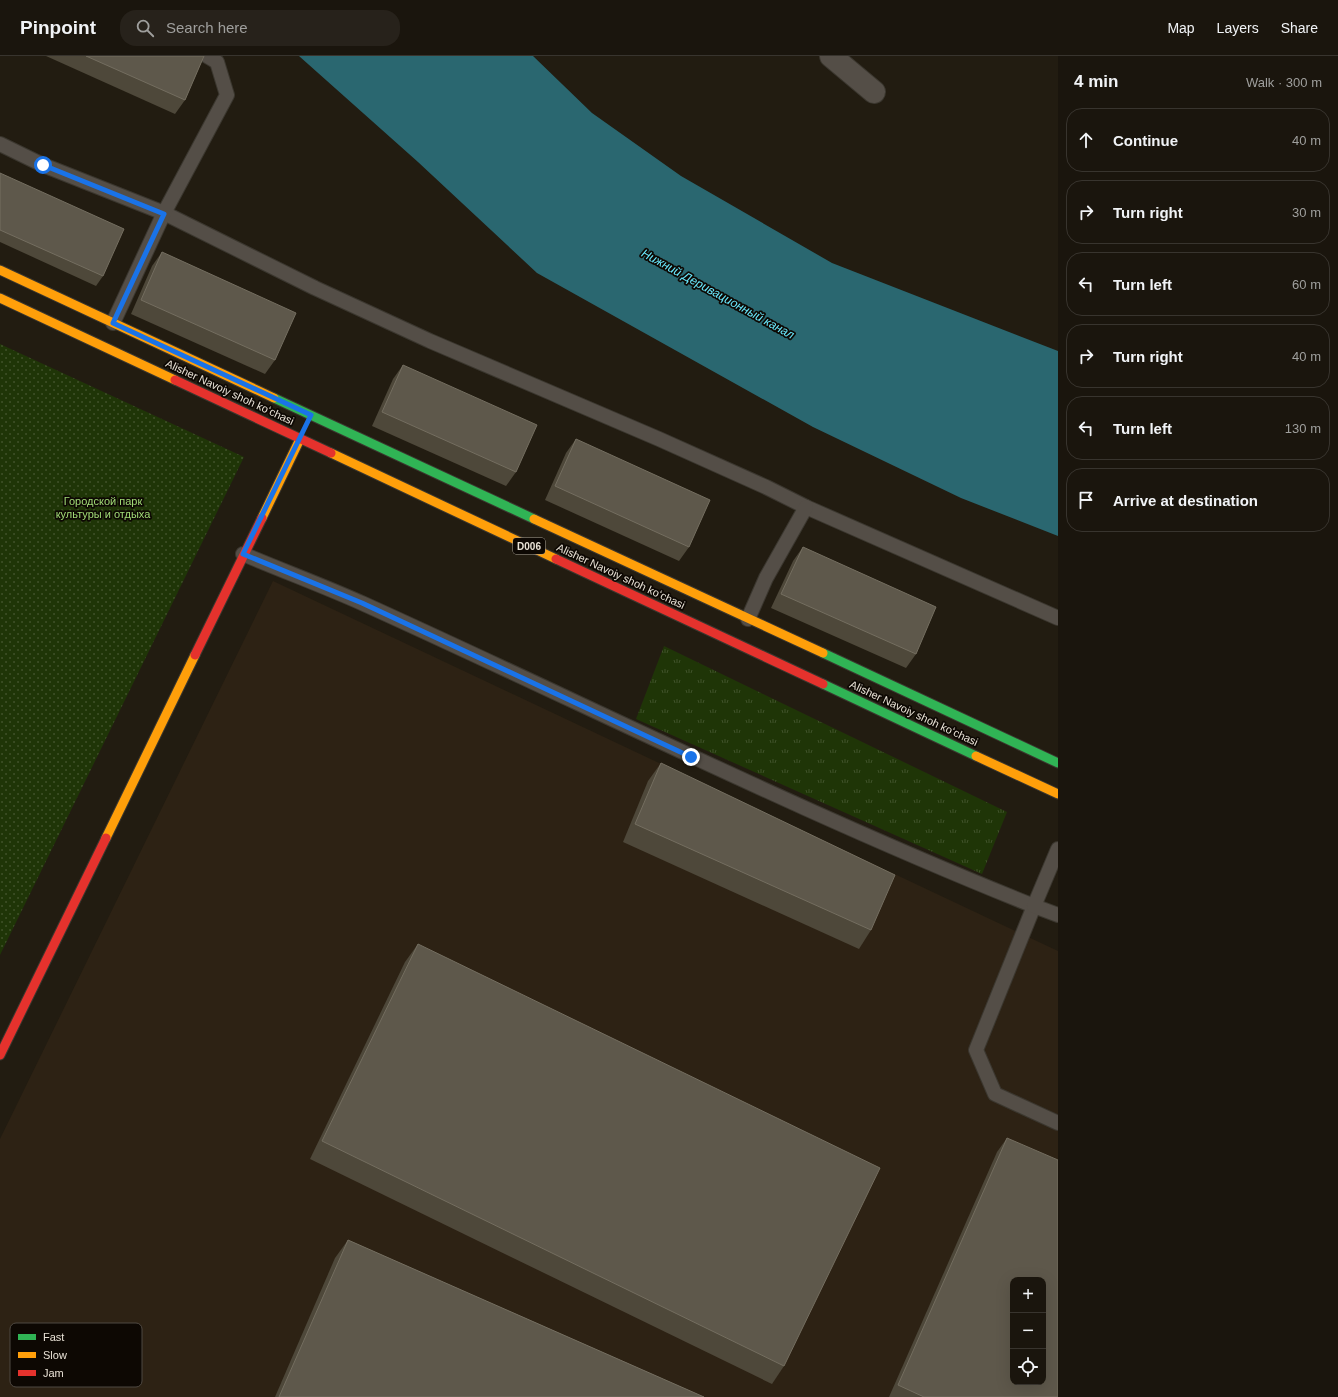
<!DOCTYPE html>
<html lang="en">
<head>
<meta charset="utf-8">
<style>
  :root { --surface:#1a150d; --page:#27221b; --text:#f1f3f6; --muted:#9f9f9d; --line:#38342e }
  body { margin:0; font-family:Arial,sans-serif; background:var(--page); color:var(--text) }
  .controls { position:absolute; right:12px; bottom:12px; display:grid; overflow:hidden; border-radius:8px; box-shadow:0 4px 16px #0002 }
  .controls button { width:36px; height:36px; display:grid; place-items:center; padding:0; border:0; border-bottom:1px solid var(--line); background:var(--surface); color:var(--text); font:20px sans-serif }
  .stop { position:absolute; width:12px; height:12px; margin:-9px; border:3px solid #1a73e8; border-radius:50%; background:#fff }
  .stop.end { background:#1a73e8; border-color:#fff; box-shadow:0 1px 4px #0008 }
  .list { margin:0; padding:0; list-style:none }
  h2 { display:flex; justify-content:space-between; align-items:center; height:52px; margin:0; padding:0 16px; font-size:17px }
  h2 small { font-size:13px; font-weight:400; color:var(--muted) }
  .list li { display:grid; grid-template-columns:26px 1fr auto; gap:12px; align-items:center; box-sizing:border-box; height:64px; margin:0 8px 8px; padding:0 8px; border:1px solid var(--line); border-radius:16px }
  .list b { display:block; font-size:15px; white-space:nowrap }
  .list em { font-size:13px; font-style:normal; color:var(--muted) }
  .icon { flex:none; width:22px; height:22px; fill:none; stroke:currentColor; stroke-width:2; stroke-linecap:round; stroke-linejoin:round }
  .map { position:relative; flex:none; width:1058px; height:1341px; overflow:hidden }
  header { display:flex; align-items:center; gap:24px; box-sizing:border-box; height:56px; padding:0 20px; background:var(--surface); border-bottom:1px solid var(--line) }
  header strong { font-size:19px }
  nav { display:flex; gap:22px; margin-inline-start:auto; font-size:14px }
  .search { width:280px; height:36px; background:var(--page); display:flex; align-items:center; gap:10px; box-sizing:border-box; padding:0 14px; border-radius:16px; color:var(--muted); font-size:15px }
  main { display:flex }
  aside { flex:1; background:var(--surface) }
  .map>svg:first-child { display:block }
  .industrial { fill:#2d2214; fill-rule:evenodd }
  .grass { fill:url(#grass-tufts) }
  .park { fill:url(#park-dots) }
  .water { fill:#2a6770 }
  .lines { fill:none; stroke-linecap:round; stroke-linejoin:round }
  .lane-casing { stroke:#3b372f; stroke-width:16 }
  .street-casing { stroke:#3b372f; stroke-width:24 }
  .fast-casing { stroke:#3b372f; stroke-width:11 }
  .slow-casing { stroke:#3b372f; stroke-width:11 }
  .jam-casing { stroke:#3b372f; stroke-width:11 }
  .lane { stroke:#544e47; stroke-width:14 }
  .street { stroke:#544e47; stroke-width:22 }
  .fast { stroke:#30b455; stroke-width:9 }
  .slow { stroke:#ff9f0a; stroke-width:9 }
  .jam { stroke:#e5322d; stroke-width:9 }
  .wall { fill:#4e483a }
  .building { fill:#5e584b; stroke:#746e60; fill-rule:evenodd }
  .route { stroke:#1a73e8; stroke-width:5 }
  .labels { text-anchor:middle; stroke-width:3.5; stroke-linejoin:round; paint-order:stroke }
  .shield { fill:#0d0803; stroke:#a7a197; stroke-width:1 }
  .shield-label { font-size:10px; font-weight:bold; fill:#e9e2d6 }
  .street-label { font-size:11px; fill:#e9e2d6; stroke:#0d0803 }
  .park-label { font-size:11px; fill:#a1db76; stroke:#0d0803 }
  .water-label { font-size:12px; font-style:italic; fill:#69e9fe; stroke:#0d0803 }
  .key { fill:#0d0803; stroke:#4f4942; stroke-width:1 }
  .key-label { font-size:11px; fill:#e9e2d6 }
</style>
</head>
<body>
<header>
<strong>Pinpoint</strong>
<div class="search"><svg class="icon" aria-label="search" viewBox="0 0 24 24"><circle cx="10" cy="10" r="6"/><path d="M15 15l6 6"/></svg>Search here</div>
<nav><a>Map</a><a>Layers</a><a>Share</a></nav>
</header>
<main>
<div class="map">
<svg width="1058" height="1341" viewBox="0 0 1058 1341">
  <defs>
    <pattern id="grass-tufts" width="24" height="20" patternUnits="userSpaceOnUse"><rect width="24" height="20" fill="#1f3507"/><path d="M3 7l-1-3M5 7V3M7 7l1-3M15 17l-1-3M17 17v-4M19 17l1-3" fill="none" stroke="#40522a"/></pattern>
    <pattern id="park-dots" width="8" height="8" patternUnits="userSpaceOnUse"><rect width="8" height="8" fill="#1f3507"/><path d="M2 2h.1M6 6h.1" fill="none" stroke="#40522a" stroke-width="1.8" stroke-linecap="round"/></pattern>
  </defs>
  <rect width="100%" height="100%" fill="#221c11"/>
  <path class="industrial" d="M273 525 1058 895V1341H0V1083ZM1013 1224H1043V1326H1013Z"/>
  <polygon class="grass" points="664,590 1007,756 982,818 636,663"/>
  <polygon class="park" points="0,288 244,401 0,899"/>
  <polygon class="water" points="299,0 533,0 592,57 681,120 832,207 1058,295 1058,480 961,442 813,371 537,217 418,106"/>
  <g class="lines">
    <g class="lane-casing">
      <g id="lane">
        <polyline points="0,88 43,109 164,157 315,232 430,285 659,383 766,431 806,451 1058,562"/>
        <polyline points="113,267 164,157 227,39 217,6 207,0"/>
        <path d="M243 498C283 515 324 530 364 548 587 649 806 759 1034 850L976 994 995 1038 1058 1067"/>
        <polyline points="748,563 766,522 806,451"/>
        <polyline points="1058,793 1034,850 1058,859"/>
      </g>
    </g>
    <g class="street-casing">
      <polyline id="street" points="831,0 874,36"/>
    </g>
    <g class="fast-casing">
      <g id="fast">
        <polyline points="274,342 534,463"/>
        <polyline points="823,597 1058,707"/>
        <polyline points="823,628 976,700"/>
      </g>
    </g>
    <g class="slow-casing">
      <g id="slow">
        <polyline points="0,214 274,342"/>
        <polyline points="0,242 175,324"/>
        <polyline points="331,397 556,503"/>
        <polyline points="262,462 300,383"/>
        <polyline points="534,463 823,597"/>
        <polyline points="976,700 1058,738"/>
        <polyline points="106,782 195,599"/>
      </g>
    </g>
    <g class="jam-casing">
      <g id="jam">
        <polyline points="175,324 331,397"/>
        <polyline points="556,503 823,628"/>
        <polyline points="195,599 262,462"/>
        <polyline points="0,999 106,782"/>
      </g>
    </g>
    <use href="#lane" class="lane"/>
    <use href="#street" class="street"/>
    <use href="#fast" class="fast"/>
    <use href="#slow" class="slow"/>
    <use href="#jam" class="jam"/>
  </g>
  <g class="wall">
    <polygon points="46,0 204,0 185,44 175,58"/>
    <polygon points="0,117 103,220 96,230 0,186"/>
    <polygon points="162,196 275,304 265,318 131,258 152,210"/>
    <polygon points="403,309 516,416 506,430 372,370 393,323"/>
    <polygon points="576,383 689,491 679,505 545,444 566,397"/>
    <polygon points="803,491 916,598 906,612 771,552 793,505"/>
    <polygon points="661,707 871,874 859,893 623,786 648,725"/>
    <polygon points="418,888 784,1310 772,1328 310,1103 405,906"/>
    <polygon points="1007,1082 1058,1341 889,1341 997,1096"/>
    <polygon points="348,1184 704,1341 275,1341 335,1202"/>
  </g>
  <g class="building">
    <polygon points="86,0 204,0 185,44"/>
    <polygon points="0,117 124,173 103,220 0,174"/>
    <polygon points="162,196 296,257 275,304 141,244"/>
    <polygon points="403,309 537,369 516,416 382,356"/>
    <polygon points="576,383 710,444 689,491 555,430"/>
    <polygon points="803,491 936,551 916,598 781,538"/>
    <polygon points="661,707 895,819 871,874 635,768"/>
    <polygon points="418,888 880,1112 784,1310 322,1085"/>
    <path d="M1007 1082 1058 1104V1341H924L898 1329ZM1013 1224H1043V1326H1013Z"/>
    <polygon points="348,1184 704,1341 279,1341"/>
  </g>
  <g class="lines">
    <polyline class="route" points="43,109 164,158 113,267 311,359 243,498 362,547 691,701"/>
  </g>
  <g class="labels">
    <rect class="shield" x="513" y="482" width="32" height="16" rx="3"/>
    <g class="shield-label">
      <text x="529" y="494">D006</text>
    </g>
    <g class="street-label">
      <text transform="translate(230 336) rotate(25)" y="4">Alisher Navoiy shoh koʻchasi</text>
      <text transform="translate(621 520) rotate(25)" y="4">Alisher Navoiy shoh koʻchasi</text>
      <text transform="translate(914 657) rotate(25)" y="4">Alisher Navoiy shoh koʻchasi</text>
    </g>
    <g class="park-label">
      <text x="103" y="449">Городской парк<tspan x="103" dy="13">культуры и отдыха</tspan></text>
    </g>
    <g class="water-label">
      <text transform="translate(718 238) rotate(29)" y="4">Нижний Деривационный канал</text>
    </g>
  </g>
  <rect x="10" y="1267" width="132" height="64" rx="6" class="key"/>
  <rect x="18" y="1278" width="18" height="6" fill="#30b455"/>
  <rect x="18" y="1296" width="18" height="6" fill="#ff9f0a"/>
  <rect x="18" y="1314" width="18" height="6" fill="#e5322d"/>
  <g class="key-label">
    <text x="43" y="1285">Fast</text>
    <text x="43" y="1303">Slow</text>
    <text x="43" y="1321">Jam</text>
  </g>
</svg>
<div class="controls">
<button>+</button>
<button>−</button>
<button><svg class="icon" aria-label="locate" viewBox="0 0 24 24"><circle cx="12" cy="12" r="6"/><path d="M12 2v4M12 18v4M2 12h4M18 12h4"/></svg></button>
</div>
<div class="stop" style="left:43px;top:109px"></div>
<div class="stop end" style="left:691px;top:701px"></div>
</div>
<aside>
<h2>4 min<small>Walk · 300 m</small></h2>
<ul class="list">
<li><svg class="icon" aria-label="ahead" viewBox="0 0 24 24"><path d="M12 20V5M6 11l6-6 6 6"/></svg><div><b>Continue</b></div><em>40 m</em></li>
<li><svg class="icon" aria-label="right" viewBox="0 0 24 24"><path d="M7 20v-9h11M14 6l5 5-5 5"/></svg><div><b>Turn right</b></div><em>30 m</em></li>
<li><svg class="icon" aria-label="left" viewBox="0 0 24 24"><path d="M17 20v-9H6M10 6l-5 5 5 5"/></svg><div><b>Turn left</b></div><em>60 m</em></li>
<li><svg class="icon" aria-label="right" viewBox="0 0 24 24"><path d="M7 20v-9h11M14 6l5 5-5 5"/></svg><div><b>Turn right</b></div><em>40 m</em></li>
<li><svg class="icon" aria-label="left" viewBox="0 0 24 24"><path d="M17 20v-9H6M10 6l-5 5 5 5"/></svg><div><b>Turn left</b></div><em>130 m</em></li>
<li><svg class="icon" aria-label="arrive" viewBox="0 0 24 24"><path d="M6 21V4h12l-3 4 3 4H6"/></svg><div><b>Arrive at destination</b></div></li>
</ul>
</aside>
</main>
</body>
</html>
